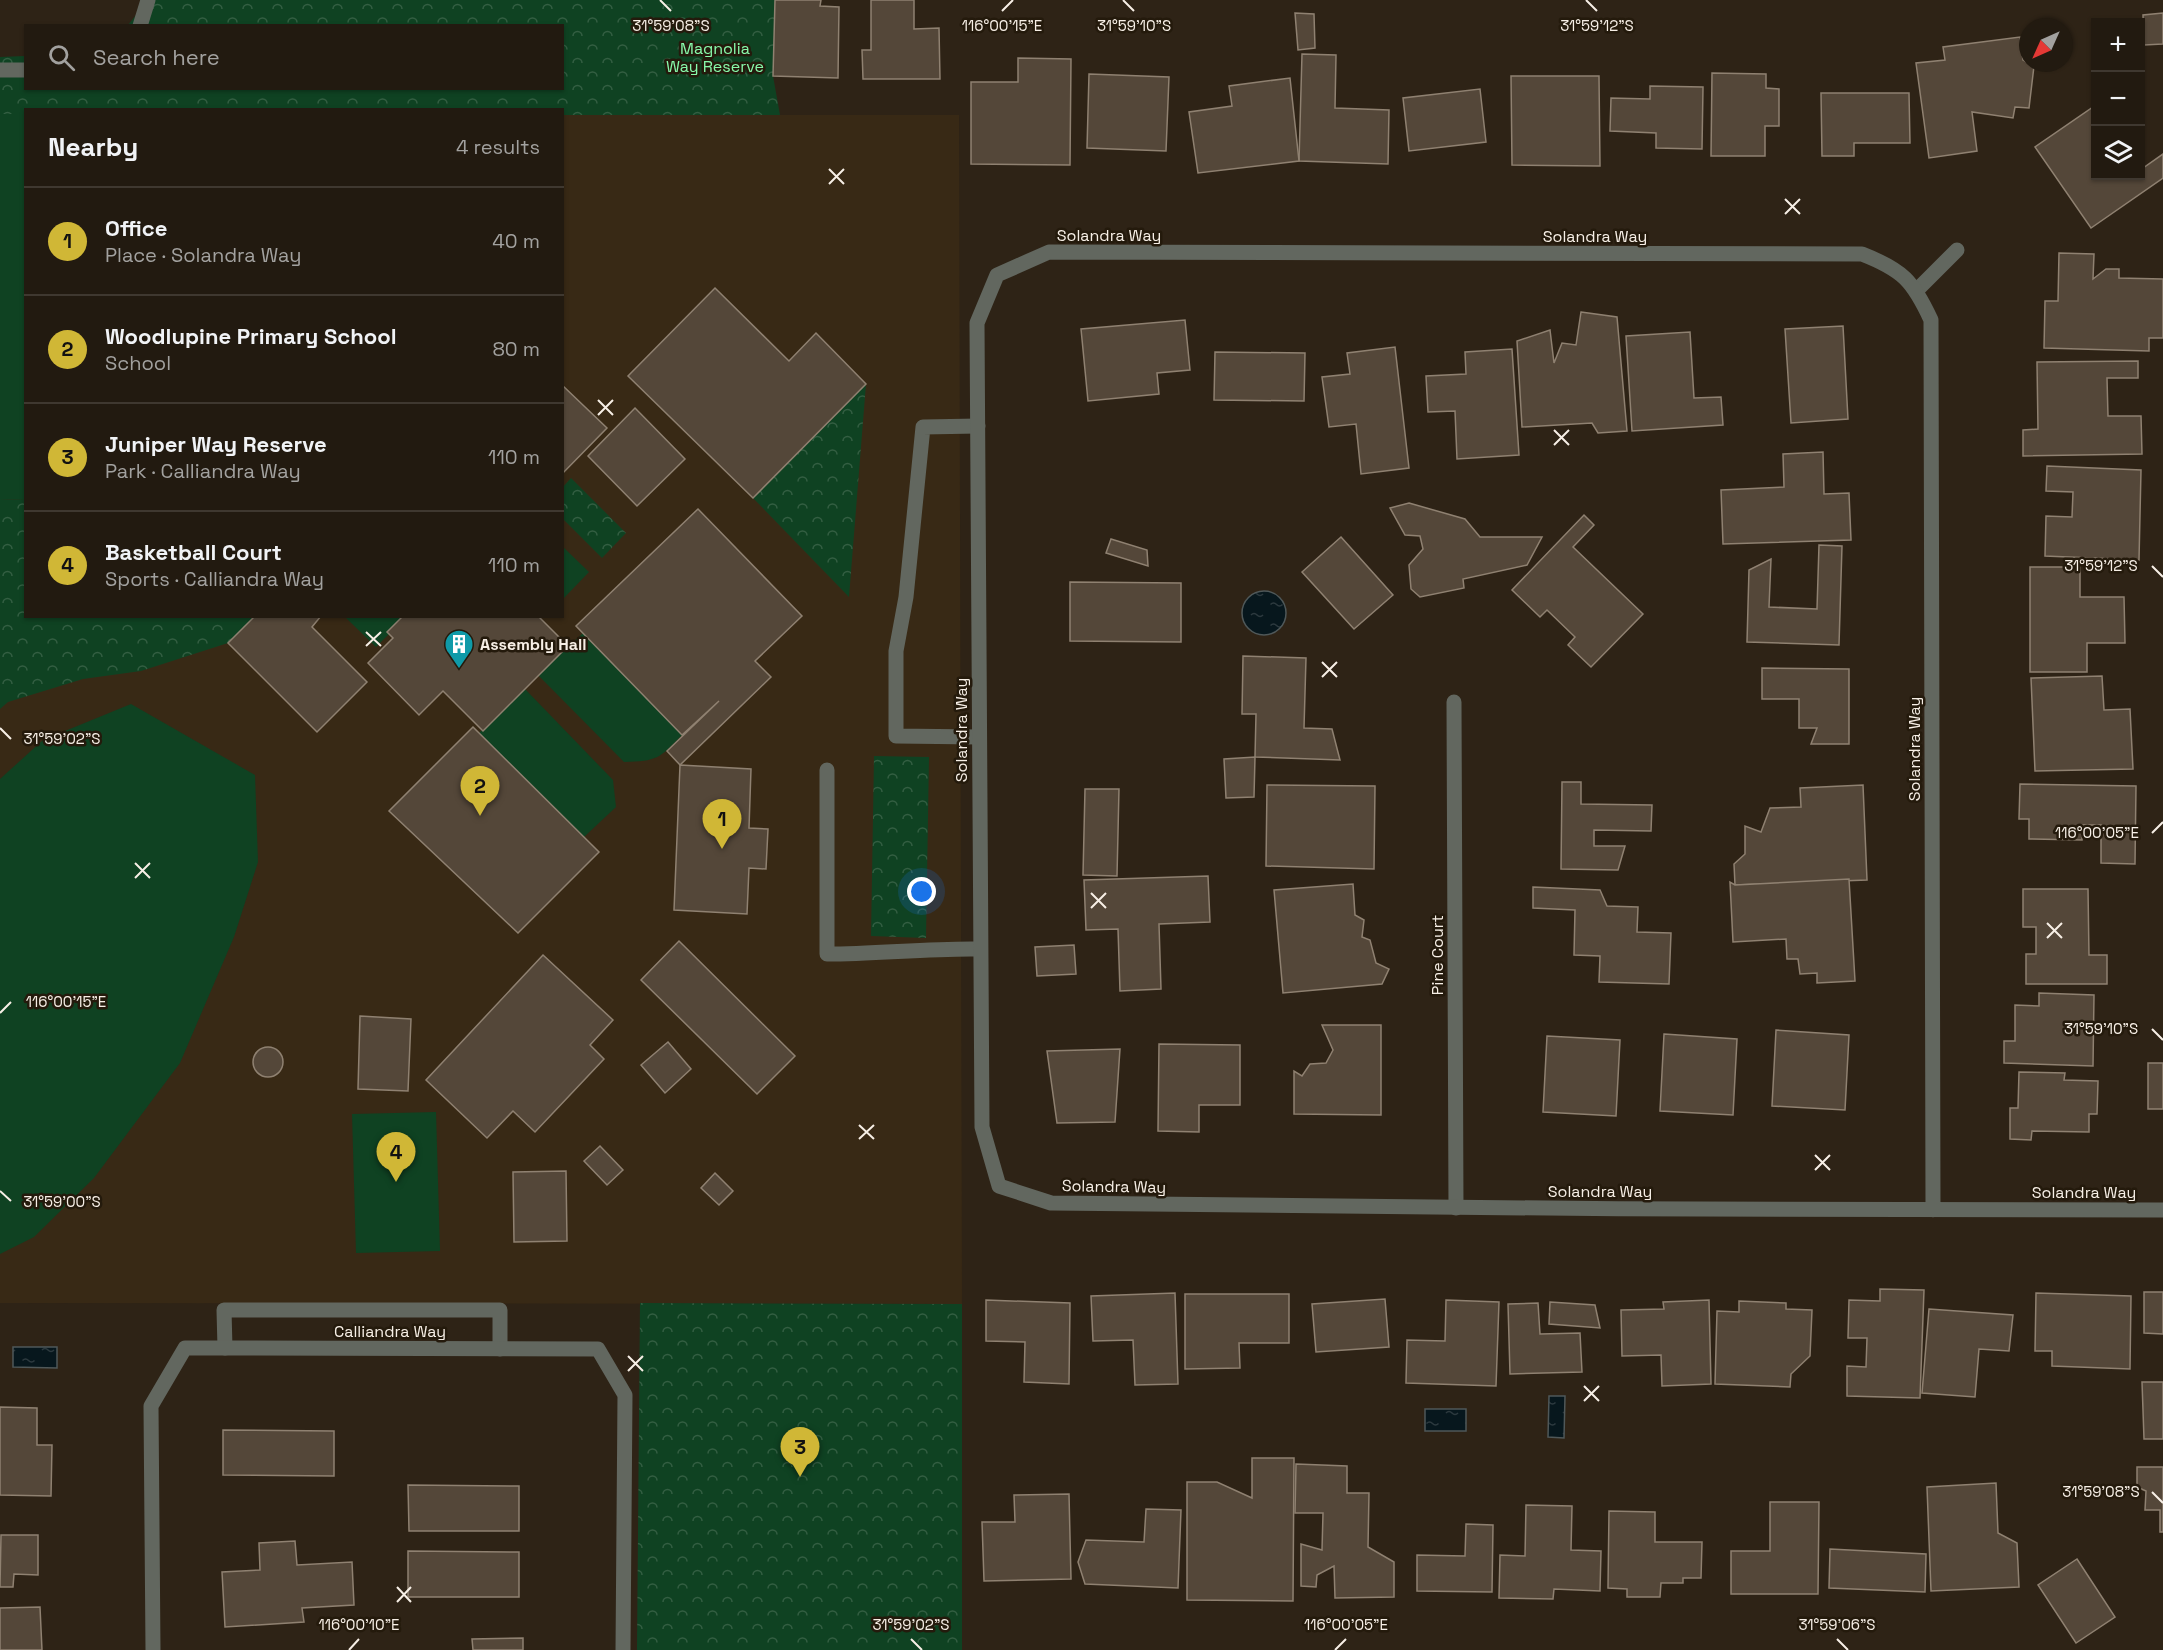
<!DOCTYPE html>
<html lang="en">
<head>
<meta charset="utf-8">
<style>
  :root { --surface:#221a10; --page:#2e271e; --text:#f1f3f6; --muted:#a2a19f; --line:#3f3830; --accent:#d0b736 }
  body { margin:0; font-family:"Space Grotesk",sans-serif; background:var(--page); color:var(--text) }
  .controls { position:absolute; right:18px; top:18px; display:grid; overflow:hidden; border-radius:0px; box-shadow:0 2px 4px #0004 }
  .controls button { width:54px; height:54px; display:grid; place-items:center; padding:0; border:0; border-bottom:2px solid var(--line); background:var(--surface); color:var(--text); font:30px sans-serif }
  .compass { position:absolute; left:2019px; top:18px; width:54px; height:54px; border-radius:50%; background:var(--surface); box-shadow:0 2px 4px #0004; rotate:225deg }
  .you { position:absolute; left:922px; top:892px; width:21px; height:21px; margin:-15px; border:4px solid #fff; border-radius:50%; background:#1a73e8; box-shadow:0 0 0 9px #1a73e833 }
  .badge { display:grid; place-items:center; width:39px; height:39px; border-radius:50%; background:var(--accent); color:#111; font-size:20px; font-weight:700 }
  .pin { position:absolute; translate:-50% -50px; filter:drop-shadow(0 2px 3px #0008) }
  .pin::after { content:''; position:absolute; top:32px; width:21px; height:18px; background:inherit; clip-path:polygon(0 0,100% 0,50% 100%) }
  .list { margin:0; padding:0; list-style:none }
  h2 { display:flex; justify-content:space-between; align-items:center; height:78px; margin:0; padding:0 24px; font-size:26px }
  h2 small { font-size:20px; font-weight:400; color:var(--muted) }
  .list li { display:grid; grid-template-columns:39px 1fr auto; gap:18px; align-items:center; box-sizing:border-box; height:108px; padding:0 24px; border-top:2px solid var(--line) }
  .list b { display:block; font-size:22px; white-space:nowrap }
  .list p { margin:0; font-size:20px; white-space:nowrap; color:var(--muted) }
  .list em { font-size:20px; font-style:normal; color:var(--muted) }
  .icon { flex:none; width:33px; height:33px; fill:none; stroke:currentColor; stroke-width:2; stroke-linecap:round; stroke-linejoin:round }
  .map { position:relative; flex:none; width:2163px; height:1650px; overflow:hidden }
  .search { position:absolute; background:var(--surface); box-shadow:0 2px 4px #0004; left:24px; top:24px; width:540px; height:66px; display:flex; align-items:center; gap:15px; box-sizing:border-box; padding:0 21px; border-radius:0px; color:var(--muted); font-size:22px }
  .panel { position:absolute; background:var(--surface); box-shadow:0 2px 4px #0004; left:24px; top:108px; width:540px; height:510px; border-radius:0px }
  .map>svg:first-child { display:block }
  .built { fill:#382915 }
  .grass { fill:#0f4222 }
  .forest { fill:url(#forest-crowns) }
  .water { fill:url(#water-ripples); stroke:#4f5859; stroke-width:1.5 }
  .building { fill:#544739; stroke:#8f8171; stroke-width:1.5 }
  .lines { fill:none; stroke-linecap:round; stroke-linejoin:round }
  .service { stroke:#62675f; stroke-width:15 }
  .minor { stroke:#62675f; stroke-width:15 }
  .ticks { fill:none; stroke:#f7efe6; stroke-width:2 }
  .labels { text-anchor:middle; stroke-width:5; stroke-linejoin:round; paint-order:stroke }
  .park-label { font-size:16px; fill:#88faab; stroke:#241a0c }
  .street-label { font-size:16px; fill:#f7efe6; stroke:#241a0c }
  .poi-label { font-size:16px; font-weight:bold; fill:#f7efe6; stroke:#241a0c; text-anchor:start }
  .ticks-label { font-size:15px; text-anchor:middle; fill:#f7efe6; stroke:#241a0c; stroke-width:5; stroke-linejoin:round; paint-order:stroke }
</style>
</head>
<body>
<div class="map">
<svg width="2163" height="1650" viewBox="0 0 2163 1650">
  <defs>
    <pattern id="forest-crowns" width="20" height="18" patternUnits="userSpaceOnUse" patternTransform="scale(1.5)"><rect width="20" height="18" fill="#0f4222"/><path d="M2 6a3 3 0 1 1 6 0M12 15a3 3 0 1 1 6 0" fill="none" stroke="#335e42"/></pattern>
    <pattern id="water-ripples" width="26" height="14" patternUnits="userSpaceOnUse" patternTransform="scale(1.5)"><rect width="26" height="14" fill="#07171d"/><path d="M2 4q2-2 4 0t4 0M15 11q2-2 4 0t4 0" fill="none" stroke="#2c393e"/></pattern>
  </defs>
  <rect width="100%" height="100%" fill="#2e2316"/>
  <polygon class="built" points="0,113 25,113 26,616 562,616 563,115 959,115 962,1304 0,1303"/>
  <g class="grass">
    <polygon points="0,114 25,114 25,500 0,499"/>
    <polygon points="562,546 589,572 563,599 562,599"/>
    <polygon points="345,617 406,617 376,647"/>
    <path d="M583 633 682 735C659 759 657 761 624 762L538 675Z"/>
    <polygon points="525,689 613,780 616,807 584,837 479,733"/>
    <polygon points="131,704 255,775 258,862 234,937 180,1063 94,1178 34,1237 0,1254 0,779 43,740"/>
    <polygon points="436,1112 440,1251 356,1253 352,1114"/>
  </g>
  <g class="forest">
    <polygon points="148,0 775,0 773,76 780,115 563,115 562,110 26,110 25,114 0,114 0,57 25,56 26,88 562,88 562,26 128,25"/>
    <polygon points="866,384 849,597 753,498"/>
    <polygon points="571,478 626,533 602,558 563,519 563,487"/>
    <polygon points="0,499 25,500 26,616 255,617 228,643 141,671 83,679 8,702 0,709"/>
    <polygon points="874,756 929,757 926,938 871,936"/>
    <polygon points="640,1303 962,1304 962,1650 637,1650"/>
  </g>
  <g class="water">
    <circle cx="1264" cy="613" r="22"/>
    <polygon points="13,1347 57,1347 57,1368 13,1367"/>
    <polygon points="1549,1396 1565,1396 1564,1438 1548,1437"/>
    <rect x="1425" y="1409" width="41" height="22"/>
  </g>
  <g class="building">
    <polygon points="775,0 821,0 820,6 839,7 838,78 773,76"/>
    <polygon points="871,0 914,0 914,29 939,28 940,79 863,79 862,50 871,50"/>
    <polygon points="1295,13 1314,14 1315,48 1298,50"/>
    <polygon points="2163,13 2163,44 2144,45 2143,15"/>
    <polygon points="2020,37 2023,60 2034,66 2029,108 2015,107 2013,118 1972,112 1977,151 1929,158 1916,63 1945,60 1943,47"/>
    <polygon points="1302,54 1336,55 1335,108 1389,110 1388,164 1299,161"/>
    <polygon points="1018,58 1071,59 1070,165 971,164 971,82 1018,82"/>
    <polygon points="1712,73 1766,74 1766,88 1779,89 1779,126 1765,126 1765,156 1711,156"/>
    <polygon points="1089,74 1169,77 1166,151 1087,148"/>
    <polygon points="1511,76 1599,76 1600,166 1512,165"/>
    <polygon points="1290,78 1299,161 1198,173 1189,112 1232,106 1229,86"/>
    <polygon points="1650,86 1703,87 1702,149 1656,148 1656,133 1610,131 1611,98 1650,99"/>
    <polygon points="1480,89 1486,142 1409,151 1403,98"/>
    <polygon points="1821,93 1909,93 1910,143 1854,143 1854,156 1822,156"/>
    <polygon points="2096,105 2096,176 2140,176 2140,165 2143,168 2163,154 2163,178 2091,228 2035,147"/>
    <polygon points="2059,253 2094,254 2093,279 2106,269 2119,269 2119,278 2163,279 2163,338 2149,338 2149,351 2044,348 2045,301 2058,301"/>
    <polygon points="715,288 789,361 816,333 866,384 753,498 628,376"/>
    <polygon points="1581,312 1617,317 1627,431 1598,433 1592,423 1522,427 1517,341 1550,330 1554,363 1562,343 1576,345"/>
    <polygon points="1185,320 1190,370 1157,373 1159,394 1088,401 1081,329"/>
    <polygon points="1843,326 1848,419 1791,423 1785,329"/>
    <polygon points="1690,332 1694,398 1721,397 1723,425 1632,431 1626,336"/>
    <polygon points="1395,347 1409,468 1361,474 1356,424 1329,427 1322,377 1350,374 1347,353"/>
    <polygon points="1512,349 1519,455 1457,459 1455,411 1428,412 1426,376 1466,374 1465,352"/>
    <polygon points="1215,352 1305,353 1304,401 1214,400"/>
    <polygon points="2138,361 2138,378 2107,378 2108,416 2141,416 2142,454 2023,456 2023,430 2038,429 2037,362"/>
    <polygon points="562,385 607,428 562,474"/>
    <polygon points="635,408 685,459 637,506 588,456"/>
    <polygon points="1823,452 1824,494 1849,493 1851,540 1723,544 1721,490 1784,487 1783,454"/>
    <polygon points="2047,466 2141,470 2139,560 2045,556 2046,516 2072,517 2073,492 2046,491"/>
    <polygon points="1409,503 1465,519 1480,537 1542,537 1527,565 1463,579 1464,588 1420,597 1411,589 1409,565 1423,549 1420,536 1405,535 1390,508"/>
    <polygon points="698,509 802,616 755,661 771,677 680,765 667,751 719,701 682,735 576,626"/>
    <polygon points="1584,515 1594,525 1573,547 1643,614 1591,667 1568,645 1575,637 1547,610 1540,617 1512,590"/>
    <polygon points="1341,537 1393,595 1354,629 1302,572"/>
    <polygon points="1111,539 1147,550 1148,566 1106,553"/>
    <polygon points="1819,545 1842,546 1839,645 1747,642 1749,570 1771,559 1769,607 1817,609"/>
    <polygon points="2030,567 2080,567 2080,597 2124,597 2125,643 2087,643 2087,672 2030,672"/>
    <polygon points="1070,582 1181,583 1181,642 1070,641"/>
    <polygon points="255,616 321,616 312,627 367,682 317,732 228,643"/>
    <polygon points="403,616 538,616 568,646 483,731 443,691 419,715 368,663 393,638 387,632"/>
    <polygon points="1243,656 1306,658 1304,728 1332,729 1340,760 1255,757 1256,714 1242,714"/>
    <polygon points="1762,668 1849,669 1849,744 1811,744 1817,728 1799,728 1799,699 1762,699"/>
    <polygon points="2102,676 2104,710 2130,709 2133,769 2035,771 2031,678"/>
    <polygon points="473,727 599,852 518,933 389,811"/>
    <polygon points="1255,757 1254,797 1226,798 1224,759"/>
    <polygon points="680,765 751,769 749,828 768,829 766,869 749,868 747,914 674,910"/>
    <polygon points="1562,782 1581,782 1581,804 1652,805 1651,831 1594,830 1594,846 1625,846 1618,870 1561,869"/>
    <polygon points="2020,784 2136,786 2135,864 2101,863 2101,825 2082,825 2082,840 2029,839 2029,819 2019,819"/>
    <polygon points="1267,785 1375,786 1374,869 1266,866"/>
    <polygon points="1863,785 1867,880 1735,885 1734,864 1745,854 1745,826 1761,832 1770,808 1801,807 1800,788"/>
    <polygon points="1085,789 1119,789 1117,876 1083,875"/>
    <polygon points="1208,876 1210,922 1159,924 1161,989 1120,991 1118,929 1086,930 1084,880"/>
    <polygon points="1849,879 1855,981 1817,983 1817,973 1800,974 1798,959 1787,959 1786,939 1733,942 1730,882 1735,885"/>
    <polygon points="1353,884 1355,915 1364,920 1362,937 1370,940 1376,963 1389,969 1382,984 1283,993 1274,890"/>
    <polygon points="1533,887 1600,890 1607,906 1638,907 1637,932 1671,933 1669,984 1599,982 1600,956 1574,955 1575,910 1533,908"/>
    <polygon points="2023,889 2088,889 2089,955 2107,955 2107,984 2026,984 2026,954 2036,954 2036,927 2023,927"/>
    <polygon points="679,941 795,1056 757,1094 641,980"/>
    <polygon points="1074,945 1076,974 1037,976 1035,947"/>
    <polygon points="543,955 613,1020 590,1045 604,1059 535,1132 513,1111 487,1138 426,1080"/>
    <polygon points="2039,993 2094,995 2093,1066 2004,1063 2004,1041 2015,1041 2015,1005 2039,1006"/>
    <polygon points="360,1016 411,1019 408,1091 358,1089"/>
    <polygon points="1322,1025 1381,1025 1381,1115 1294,1114 1294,1071 1302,1076 1310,1064 1326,1063 1333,1050"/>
    <polygon points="1776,1030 1849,1035 1845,1110 1772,1106"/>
    <polygon points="1664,1034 1737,1039 1733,1115 1660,1111"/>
    <polygon points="1547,1036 1620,1040 1616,1116 1543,1112"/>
    <polygon points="668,1042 691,1069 665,1093 641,1065"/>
    <polygon points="1159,1044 1240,1045 1240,1105 1199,1105 1199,1132 1158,1131"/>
    <circle cx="268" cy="1062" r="15"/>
    <polygon points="1120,1049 1115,1122 1057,1123 1047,1051"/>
    <rect x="2148" y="1063" width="15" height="46"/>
    <polygon points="2019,1072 2065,1073 2064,1080 2098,1081 2097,1114 2089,1114 2089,1132 2032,1131 2031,1140 2010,1139 2010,1108 2018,1108"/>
    <polygon points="600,1146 623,1170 607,1185 584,1161"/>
    <polygon points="566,1171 567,1241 514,1242 513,1172"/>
    <polygon points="715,1173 733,1191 719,1205 701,1188"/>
    <polygon points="1880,1289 1924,1290 1920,1398 1847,1396 1847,1366 1866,1367 1867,1338 1848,1338 1849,1300 1880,1301"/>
    <polygon points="2144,1292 2163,1292 2163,1334 2144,1333"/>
    <polygon points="1175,1293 1178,1384 1135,1385 1133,1340 1093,1341 1091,1296"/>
    <polygon points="2036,1293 2131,1296 2130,1369 2052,1366 2052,1351 2035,1351"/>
    <polygon points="1185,1294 1289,1294 1289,1343 1239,1343 1240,1368 1185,1369"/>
    <polygon points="1385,1299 1389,1347 1316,1352 1312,1304"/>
    <polygon points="986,1300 1070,1303 1069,1384 1024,1382 1025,1342 986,1341"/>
    <polygon points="1446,1300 1499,1302 1496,1386 1406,1383 1407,1340 1445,1341"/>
    <polygon points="1709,1300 1711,1384 1662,1386 1661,1355 1622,1356 1621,1310 1664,1309 1663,1302"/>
    <polygon points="1739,1301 1786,1303 1786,1309 1812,1310 1810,1356 1791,1374 1790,1387 1715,1384 1717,1311 1739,1312"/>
    <polygon points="1550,1302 1595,1305 1600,1328 1549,1324"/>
    <polygon points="1538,1303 1540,1334 1580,1333 1582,1372 1510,1374 1508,1304"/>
    <polygon points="1929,1309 2013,1315 2009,1351 1979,1349 1975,1397 1922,1393"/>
    <polygon points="2142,1382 2163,1382 2163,1439 2144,1439"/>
    <polygon points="0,1407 37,1408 37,1445 52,1445 51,1496 0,1495"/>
    <polygon points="223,1430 334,1431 334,1476 223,1475"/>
    <polygon points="1252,1458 1294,1458 1293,1601 1187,1600 1187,1482 1217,1482 1252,1498"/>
    <polygon points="1296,1464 1347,1466 1347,1493 1369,1493 1368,1547 1394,1562 1394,1597 1335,1598 1334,1566 1317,1575 1316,1587 1301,1586 1301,1544 1322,1550 1323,1513 1295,1513"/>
    <polygon points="2137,1467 2163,1467 2163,1532 2160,1532 2160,1510 2145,1510 2146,1491 2137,1487"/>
    <polygon points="1996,1483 1998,1533 2017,1543 2019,1587 1931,1591 1927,1487"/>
    <polygon points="408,1485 519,1486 519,1531 409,1531"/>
    <polygon points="1069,1494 1071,1579 984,1581 982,1522 1015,1522 1014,1495"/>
    <polygon points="1770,1502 1819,1502 1818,1594 1731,1594 1731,1551 1770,1551"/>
    <polygon points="1526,1505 1572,1506 1571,1550 1601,1551 1600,1591 1554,1589 1553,1599 1499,1598 1500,1555 1525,1556"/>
    <polygon points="1146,1509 1181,1510 1178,1588 1085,1584 1078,1562 1086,1540 1144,1542"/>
    <polygon points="1609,1511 1655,1512 1655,1542 1702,1542 1701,1578 1683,1578 1683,1583 1661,1583 1660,1597 1627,1597 1627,1589 1608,1588"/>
    <polygon points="1466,1524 1493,1525 1492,1592 1417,1591 1417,1555 1465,1556"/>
    <polygon points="1,1535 38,1535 38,1575 14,1574 13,1587 0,1587"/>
    <polygon points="295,1541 297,1565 352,1562 354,1605 302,1608 304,1622 225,1627 222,1572 260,1570 259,1543"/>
    <polygon points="1830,1549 1926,1554 1925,1592 1829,1588"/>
    <polygon points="408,1551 519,1552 519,1597 408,1597"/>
    <polygon points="2077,1559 2115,1617 2076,1643 2038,1585"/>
    <polygon points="40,1607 42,1650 0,1650 0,1608"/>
    <polygon points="523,1638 523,1650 473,1650 472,1639"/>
  </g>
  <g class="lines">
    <polyline class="service" points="225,1348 224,1310 500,1310 500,1349"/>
    <g class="minor">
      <polyline points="140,26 148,0"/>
      <polyline points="0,70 26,70"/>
      <polyline points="1917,290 1957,250"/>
      <polyline points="978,426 923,427 906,597 896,651 896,736 979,737"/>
      <polyline points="1454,702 1456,1208"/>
      <path d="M827 770V954C878 954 929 948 980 949"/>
      <path d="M1933 1210 1931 320C1913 281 1903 270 1862 254L1049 252 997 275 977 323 982 1127 999 1186 1051 1203C1422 1208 1792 1211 2163 1210"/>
      <polyline points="153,1650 151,1406 185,1348 225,1348 598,1349 625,1395 623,1650"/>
    </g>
  </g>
  <path class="ticks" d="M660 0 671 11M1123 0 1134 11M1586 0 1597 11M1002 11 1013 0M829 169 844 184M829 184 844 169M1785 199 1800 214M1785 214 1800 199M598 400 613 415M598 415 613 400M1554 430 1569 445M1554 445 1569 430M2152 566 2163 577M366 632 381 646M366 646 381 632M1322 662 1337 677M1322 677 1337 662M0 728 11 739M2152 833 2163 822M135 863 150 878M135 878 150 863M1091 893 1106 908M1091 908 1106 893M2047 923 2062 938M2047 938 2062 923M0 1013 11 1002M2152 1029 2163 1040M859 1125 874 1139M859 1139 874 1125M1815 1155 1830 1170M1815 1170 1830 1155M0 1191 11 1201M628 1356 643 1371M628 1371 643 1356M1584 1386 1599 1401M1584 1401 1599 1386M2152 1492 2163 1503M397 1587 411 1602M397 1602 411 1587M911 1639 922 1650M1837 1639 1848 1650M349 1650 359 1639M1335 1650 1346 1639"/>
  <defs>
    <g id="building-pin" transform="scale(1.5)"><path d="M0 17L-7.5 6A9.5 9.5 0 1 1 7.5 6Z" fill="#0f9aa8" stroke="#241a0c"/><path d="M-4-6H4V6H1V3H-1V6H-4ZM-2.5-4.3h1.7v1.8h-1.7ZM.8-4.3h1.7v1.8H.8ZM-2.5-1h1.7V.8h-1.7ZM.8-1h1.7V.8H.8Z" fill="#fff"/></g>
  </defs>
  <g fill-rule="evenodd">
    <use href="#building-pin" x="459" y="644"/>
  </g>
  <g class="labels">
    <g class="park-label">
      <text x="715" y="54">Magnolia<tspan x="715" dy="18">Way Reserve</tspan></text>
    </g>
    <g class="street-label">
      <text x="1109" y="241">Solandra Way</text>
      <text x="1595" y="242">Solandra Way</text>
      <text transform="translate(961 730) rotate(-90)" y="6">Solandra Way</text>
      <text transform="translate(1914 749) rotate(-90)" y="6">Solandra Way</text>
      <text transform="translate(1437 955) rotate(-90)" y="6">Pine Court</text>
      <text transform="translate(1114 1186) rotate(1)" y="6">Solandra Way</text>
      <text x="1600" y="1197">Solandra Way</text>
      <text x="2084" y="1198">Solandra Way</text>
      <text x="390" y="1337">Calliandra Way</text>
    </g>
    <g class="poi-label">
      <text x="480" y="650">Assembly Hall</text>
    </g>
  </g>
  <g class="ticks-label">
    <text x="671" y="31">31°59'08"S</text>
    <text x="1002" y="31">116°00'15"E</text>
    <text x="1134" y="31">31°59'10"S</text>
    <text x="1597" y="31">31°59'12"S</text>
    <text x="2101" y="571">31°59'12"S</text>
    <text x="62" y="744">31°59'02"S</text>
    <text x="2097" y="838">116°00'05"E</text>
    <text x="66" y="1007">116°00'15"E</text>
    <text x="2101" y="1034">31°59'10"S</text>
    <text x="62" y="1207">31°59'00"S</text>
    <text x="2101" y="1497">31°59'08"S</text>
    <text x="359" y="1630">116°00'10"E</text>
    <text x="911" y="1630">31°59'02"S</text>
    <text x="1346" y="1630">116°00'05"E</text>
    <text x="1837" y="1630">31°59'06"S</text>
  </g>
</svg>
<div class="controls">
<button>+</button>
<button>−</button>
<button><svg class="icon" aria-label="layers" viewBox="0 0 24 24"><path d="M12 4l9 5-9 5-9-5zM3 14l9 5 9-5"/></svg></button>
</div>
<svg class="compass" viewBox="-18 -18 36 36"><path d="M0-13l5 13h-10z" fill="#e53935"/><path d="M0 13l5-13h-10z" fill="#a2a19f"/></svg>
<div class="you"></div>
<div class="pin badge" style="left:722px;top:849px">1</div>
<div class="pin badge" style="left:480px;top:816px">2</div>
<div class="pin badge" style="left:800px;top:1477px">3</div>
<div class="pin badge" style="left:396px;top:1182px">4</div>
<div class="search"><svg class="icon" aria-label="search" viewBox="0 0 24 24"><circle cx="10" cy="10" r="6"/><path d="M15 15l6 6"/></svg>Search here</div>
<section class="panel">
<h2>Nearby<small>4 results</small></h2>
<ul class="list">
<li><span class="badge">1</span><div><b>Office</b><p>Place · Solandra Way</p></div><em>40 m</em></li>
<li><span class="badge">2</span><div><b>Woodlupine Primary School</b><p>School</p></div><em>80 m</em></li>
<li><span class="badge">3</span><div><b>Juniper Way Reserve</b><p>Park · Calliandra Way</p></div><em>110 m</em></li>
<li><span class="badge">4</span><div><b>Basketball Court</b><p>Sports · Calliandra Way</p></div><em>110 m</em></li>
</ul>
</section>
</div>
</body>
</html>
